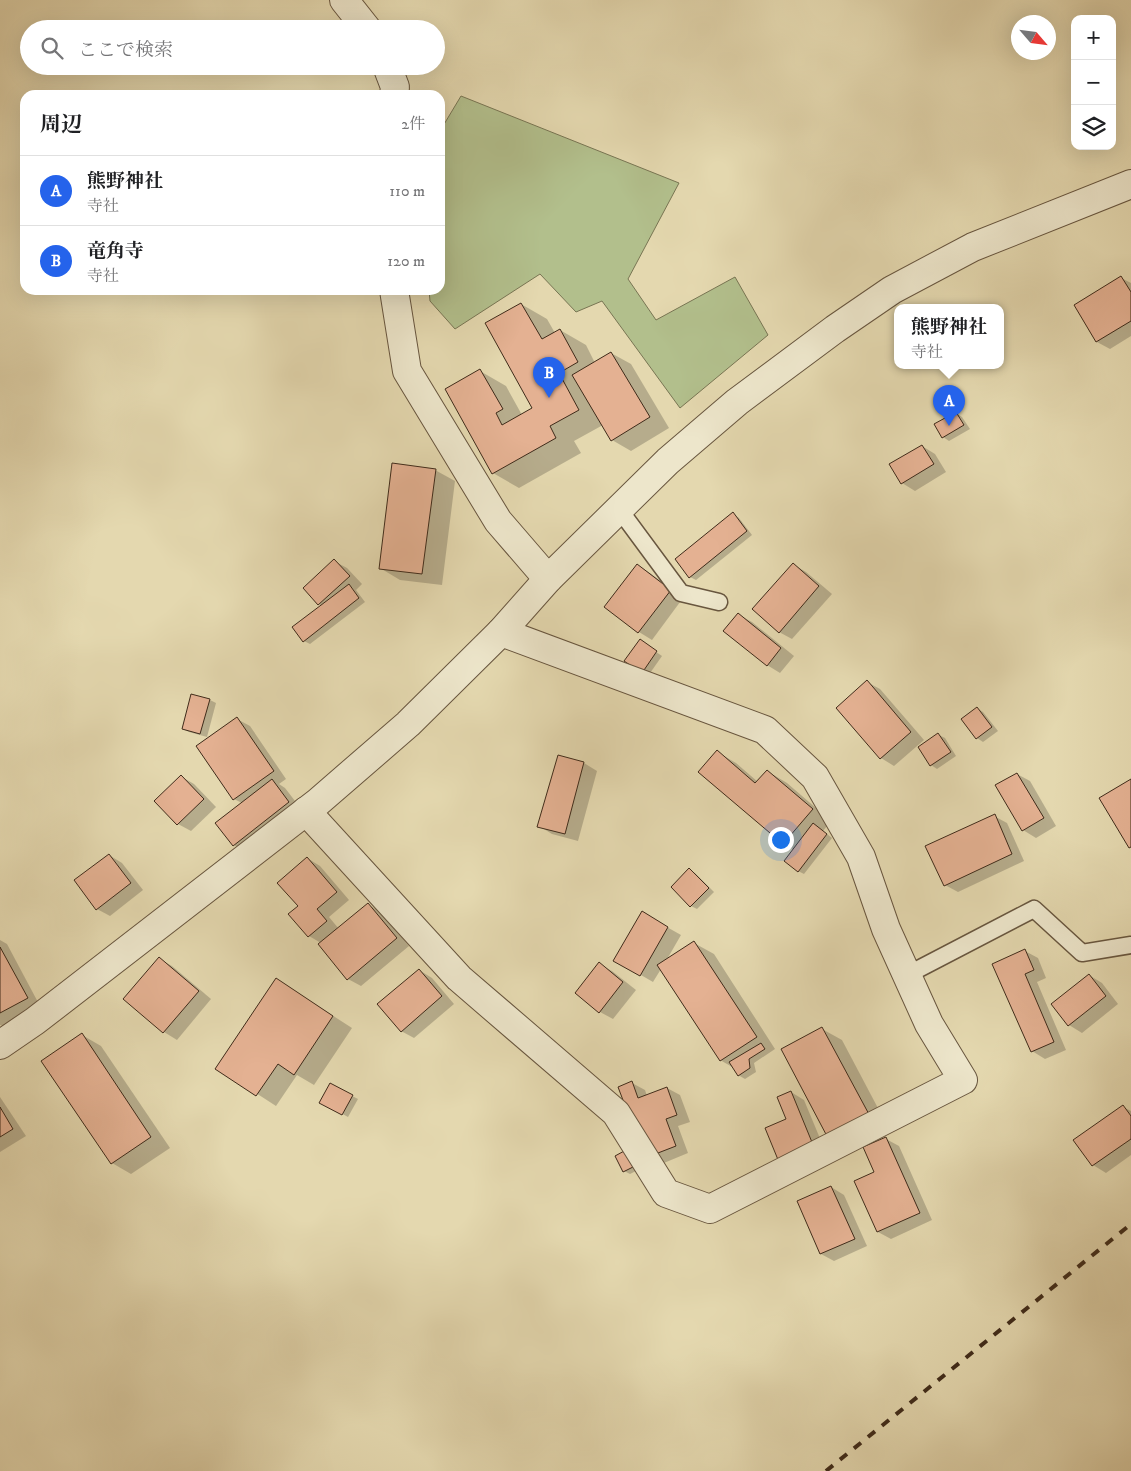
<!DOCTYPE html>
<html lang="ja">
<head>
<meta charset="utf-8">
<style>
  :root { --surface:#fff; --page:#f6f6f6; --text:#202124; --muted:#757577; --line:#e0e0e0; --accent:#2563eb }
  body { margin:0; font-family:"IM FELL DW Pica","Noto Serif JP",serif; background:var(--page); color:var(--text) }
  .controls { position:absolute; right:15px; top:15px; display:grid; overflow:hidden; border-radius:10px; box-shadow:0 5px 20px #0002 }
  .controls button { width:45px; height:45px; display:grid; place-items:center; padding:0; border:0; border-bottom:1px solid var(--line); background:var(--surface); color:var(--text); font:25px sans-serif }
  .compass { position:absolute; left:1011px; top:15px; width:45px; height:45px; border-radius:50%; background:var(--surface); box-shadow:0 5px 20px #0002; rotate:118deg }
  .you { position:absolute; left:780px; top:839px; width:18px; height:18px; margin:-12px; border:4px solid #fff; border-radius:50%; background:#1a73e8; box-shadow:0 0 0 8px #1a73e833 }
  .badge { display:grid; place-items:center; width:32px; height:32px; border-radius:50%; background:var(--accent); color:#fff; font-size:16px; font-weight:700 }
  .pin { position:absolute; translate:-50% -41px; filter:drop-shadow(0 1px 2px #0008) }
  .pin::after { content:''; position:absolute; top:26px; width:18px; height:15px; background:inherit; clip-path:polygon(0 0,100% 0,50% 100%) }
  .popup { position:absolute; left:894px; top:304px; width:110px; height:65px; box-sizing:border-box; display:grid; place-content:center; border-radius:10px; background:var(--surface); filter:drop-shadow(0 1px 4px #0005); font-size:16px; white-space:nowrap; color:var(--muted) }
  .popup b { font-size:19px; color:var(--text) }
  .popup::after { content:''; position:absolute; left:50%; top:100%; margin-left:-10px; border:10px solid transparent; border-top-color:var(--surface) }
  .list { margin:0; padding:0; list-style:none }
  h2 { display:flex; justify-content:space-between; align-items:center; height:65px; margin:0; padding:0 20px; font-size:21px }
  h2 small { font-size:16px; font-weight:400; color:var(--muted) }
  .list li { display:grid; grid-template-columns:32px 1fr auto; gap:15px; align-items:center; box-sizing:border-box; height:70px; padding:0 20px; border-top:1px solid var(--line) }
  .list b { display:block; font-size:19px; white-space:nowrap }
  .list p { margin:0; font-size:16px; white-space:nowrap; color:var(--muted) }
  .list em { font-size:16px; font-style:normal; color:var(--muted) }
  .icon { flex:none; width:28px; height:28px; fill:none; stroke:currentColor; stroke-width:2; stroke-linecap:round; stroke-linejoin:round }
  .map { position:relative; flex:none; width:1131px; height:1471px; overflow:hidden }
  .search { position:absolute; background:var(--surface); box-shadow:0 5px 20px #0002; left:20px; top:20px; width:425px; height:55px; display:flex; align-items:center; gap:12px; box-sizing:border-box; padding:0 18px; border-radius:28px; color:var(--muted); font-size:19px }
  .panel { position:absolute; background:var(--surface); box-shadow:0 5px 20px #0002; left:20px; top:90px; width:425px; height:205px; border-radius:15px }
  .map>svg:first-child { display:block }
  .green { fill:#b2bf8c; stroke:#787553 }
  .shadow { fill:#0003 }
  .building { fill:#e4b192; stroke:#3f2b1a }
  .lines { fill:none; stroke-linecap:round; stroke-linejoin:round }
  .service-casing { stroke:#68563f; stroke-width:19 }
  .minor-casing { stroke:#68563f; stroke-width:30 }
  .tertiary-casing { stroke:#68563f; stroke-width:30 }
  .service { stroke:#ede6cb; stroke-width:16 }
  .minor { stroke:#ede6cb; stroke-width:28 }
  .tertiary { stroke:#ede6cb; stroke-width:28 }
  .rail { stroke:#3f2b1a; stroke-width:4; stroke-dasharray:9 9; stroke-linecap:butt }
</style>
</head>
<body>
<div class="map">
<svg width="1131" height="1471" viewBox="0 0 1131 1471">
  <rect width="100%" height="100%" fill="#e4d8af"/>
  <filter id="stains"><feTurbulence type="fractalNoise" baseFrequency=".004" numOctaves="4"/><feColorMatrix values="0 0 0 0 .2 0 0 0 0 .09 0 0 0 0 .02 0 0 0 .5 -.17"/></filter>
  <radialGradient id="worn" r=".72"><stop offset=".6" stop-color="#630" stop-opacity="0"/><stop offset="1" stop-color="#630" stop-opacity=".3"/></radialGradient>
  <polygon class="green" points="461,96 679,183 628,279 656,320 735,277 768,335 680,408 602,301 576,312 540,274 455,329 430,301 429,290 440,290 440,131"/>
  <g class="shadow">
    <polygon points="1121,278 1131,283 1131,336 1110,349 1097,342"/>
    <polygon points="521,304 547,319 555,333 560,330 586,345 595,363 611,353 631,364 669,428 631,451 612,440 603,425 574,441 581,453 519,488 493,473 480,371 506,386 522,415 534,408"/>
    <polygon points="956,413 962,417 970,429 949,441 943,437"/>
    <polygon points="922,446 935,454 946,472 915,491 902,483"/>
    <polygon points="435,470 455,481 442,585 400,580 380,568"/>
    <polygon points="733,514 739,518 752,535 696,580 690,577"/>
    <polygon points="334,561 347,568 362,584 356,590 365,602 310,644 304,641 322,606 319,604"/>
    <polygon points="793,564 806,572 832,594 792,639 779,632"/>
    <polygon points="637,565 650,573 683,598 652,640 639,632 605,607"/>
    <polygon points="739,615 752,622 794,656 780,673 767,665"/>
    <polygon points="646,645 662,656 648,676 642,672"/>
    <polygon points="867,682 880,689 924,740 894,766 881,758 838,708"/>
    <polygon points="210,700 216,703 207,737 189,732 183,729"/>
    <polygon points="977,708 983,712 998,731 983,742 977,738"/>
    <polygon points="237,719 250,726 286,779 279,784 285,788 302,810 247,853 234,845 242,803 234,799"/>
    <polygon points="939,735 945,738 956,756 937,769 931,765"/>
    <polygon points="717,752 736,763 758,782 767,771 787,783 831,821 823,831 832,838 804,874 798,871 794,850 783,843"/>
    <polygon points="559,756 584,763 597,771 578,841 552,834 539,826"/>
    <polygon points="1017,774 1030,781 1056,826 1036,838 1023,830"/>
    <polygon points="182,777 194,784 216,807 191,831 178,824"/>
    <polygon points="994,816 1007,823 1024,861 958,892 945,885"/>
    <polygon points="109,855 122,863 143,890 110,916 97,909"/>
    <polygon points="307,858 320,866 349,900 329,917 339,929 369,905 381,912 409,946 361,986 348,979 321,943 309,936 290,914 299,906"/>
    <polygon points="689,870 695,873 714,892 697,909 691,906"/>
    <polygon points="642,913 681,935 666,961 694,943 714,954 775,1049 754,1063 756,1072 745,1079 738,1075 734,1068 720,1060 661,969 653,982 615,960"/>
    <polygon points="0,940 7,944 40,1006 3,1026 0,1025"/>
    <polygon points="1025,951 1038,958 1046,978 1037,982 1066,1050 1045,1059 1032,1051 994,964"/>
    <polygon points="159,959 172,966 211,999 177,1040 164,1032 125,999"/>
    <polygon points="599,964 612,971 636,990 613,1019 600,1012"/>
    <polygon points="419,970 432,978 454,1004 414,1038 401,1031"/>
    <polygon points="1089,975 1102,983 1118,1004 1082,1033 1069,1025"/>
    <polygon points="276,979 352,1028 314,1085 297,1075 276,1106 217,1068"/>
    <polygon points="822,1029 842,1040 889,1129 850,1151"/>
    <polygon points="82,1035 101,1046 170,1148 131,1174 112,1163"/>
    <polygon points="632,1083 645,1090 647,1096 667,1088 680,1095 690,1122 678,1126 688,1153 659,1165"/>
    <polygon points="331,1085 358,1099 348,1117 321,1102"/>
    <polygon points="791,1092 804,1100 829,1160 788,1120"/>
    <polygon points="0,1097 26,1136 0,1152"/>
    <polygon points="1123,1107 1131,1111 1131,1155 1106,1173 1093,1165"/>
    <polygon points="886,1139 899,1146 932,1220 891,1239 878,1232 856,1182 876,1173"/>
    <polygon points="632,1155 640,1169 630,1174 624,1171"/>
    <polygon points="831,1187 844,1195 867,1246 834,1261 821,1254 798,1202"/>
  </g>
  <g class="building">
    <polygon points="1121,276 1131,292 1131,321 1096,342 1074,305"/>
    <polygon points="521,303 542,339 560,329 578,362 559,373 579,410 550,426 556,438 492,474 445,389 480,369 503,409 496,413 502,425 532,408 485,323"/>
    <polygon points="611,352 650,417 611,441 572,375"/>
    <polygon points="956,412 964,425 942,438 934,424"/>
    <polygon points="922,445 934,464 901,484 889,464"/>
    <polygon points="392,463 436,469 422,574 379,569"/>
    <polygon points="733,512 747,531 689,578 675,559"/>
    <polygon points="334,559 350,576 318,605 303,588"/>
    <polygon points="793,563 819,586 779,633 752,609"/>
    <polygon points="637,564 671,590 638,633 604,607"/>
    <polygon points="349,584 359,598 303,642 292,627"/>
    <polygon points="738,613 781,648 767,666 723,631"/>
    <polygon points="640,639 657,651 642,673 624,661"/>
    <polygon points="867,680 911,732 880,759 836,708"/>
    <polygon points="191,694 210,699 200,734 182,729"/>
    <polygon points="977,707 992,727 976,739 961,719"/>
    <polygon points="237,717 274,771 233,800 196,746"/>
    <polygon points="938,733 951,752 930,766 918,747"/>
    <polygon points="717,750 755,783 767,770 813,809 783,844 698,772"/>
    <polygon points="558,755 584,762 565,834 537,827"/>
    <polygon points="1017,773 1044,818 1022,831 995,785"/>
    <polygon points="181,775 204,799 177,825 154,801"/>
    <polygon points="272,779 289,802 233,846 215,823"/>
    <polygon points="1131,779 1131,847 1129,848 1099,798"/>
    <polygon points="995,814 1012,854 944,886 925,846"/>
    <polygon points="813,823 827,834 798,872 784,861"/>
    <polygon points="109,854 131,883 96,910 74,880"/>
    <polygon points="307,857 337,892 317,909 327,921 308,937 288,914 298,906 277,883"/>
    <polygon points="689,868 709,888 690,907 671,887"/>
    <polygon points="368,903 397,938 347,980 318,944"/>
    <polygon points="642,911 668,927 640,976 613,961"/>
    <polygon points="694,941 757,1037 720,1061 657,965"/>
    <polygon points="0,947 28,998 0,1013"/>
    <polygon points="1025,949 1034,970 1025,974 1054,1042 1031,1052 992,964"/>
    <polygon points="159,957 199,991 163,1033 123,999"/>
    <polygon points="599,962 623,982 599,1013 575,993"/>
    <polygon points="419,969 442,996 401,1032 377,1004"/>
    <polygon points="1089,974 1106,996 1068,1026 1051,1004"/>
    <polygon points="276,978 333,1016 294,1075 278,1064 256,1096 215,1069"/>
    <polygon points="822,1027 871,1118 829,1140 781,1049"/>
    <polygon points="82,1033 151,1137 111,1164 41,1061"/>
    <polygon points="761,1043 765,1049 749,1059 750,1068 738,1076 729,1062"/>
    <polygon points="632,1081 638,1098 667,1087 677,1115 666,1119 676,1146 645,1158 618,1087"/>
    <polygon points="330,1083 353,1095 342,1115 319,1103"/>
    <polygon points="791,1091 816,1152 781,1167 765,1128 786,1119 777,1097"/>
    <polygon points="1123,1105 1131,1116 1131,1139 1092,1166 1073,1140"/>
    <polygon points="0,1107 13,1129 0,1137"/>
    <polygon points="886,1137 920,1213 877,1232 854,1181 874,1172 863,1147"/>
    <polygon points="626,1150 635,1166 623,1172 615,1156"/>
    <polygon points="831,1186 855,1239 820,1254 797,1201"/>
  </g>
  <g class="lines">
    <g class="service-casing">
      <g id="service">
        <polyline points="619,509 681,593 719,602"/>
        <polyline points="907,975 1034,909 1082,953 1131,945"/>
      </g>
    </g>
    <g class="minor-casing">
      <g id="minor">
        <polyline points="344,0 367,29"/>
        <polyline points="387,66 395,87 394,95"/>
        <polyline points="394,290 407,371 498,521 548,579"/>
        <polyline points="306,811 459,978 616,1113 666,1193 710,1209 963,1080 929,1024 886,929 861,857 815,777 765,730 501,632"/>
      </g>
    </g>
    <g class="tertiary-casing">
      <polyline id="tertiary" points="0,1045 35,1021 318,802 408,724 501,632 548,579 668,461 737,402 835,329 892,290 973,247 1131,184"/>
    </g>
    <use href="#service" class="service"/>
    <use href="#minor" class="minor"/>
    <use href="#tertiary" class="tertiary"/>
    <polyline class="rail" points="826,1471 1131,1224"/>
  </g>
  <rect width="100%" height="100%" filter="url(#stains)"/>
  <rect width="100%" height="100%" fill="url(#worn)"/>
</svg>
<div class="controls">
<button>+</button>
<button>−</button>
<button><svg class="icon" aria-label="layers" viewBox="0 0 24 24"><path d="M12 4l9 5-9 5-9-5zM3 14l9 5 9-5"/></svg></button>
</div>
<svg class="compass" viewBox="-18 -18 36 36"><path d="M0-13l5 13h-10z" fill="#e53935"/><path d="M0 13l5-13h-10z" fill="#757577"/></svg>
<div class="you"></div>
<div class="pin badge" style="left:949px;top:426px">A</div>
<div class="popup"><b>熊野神社</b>寺社</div>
<div class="pin badge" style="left:549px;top:398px">B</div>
<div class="search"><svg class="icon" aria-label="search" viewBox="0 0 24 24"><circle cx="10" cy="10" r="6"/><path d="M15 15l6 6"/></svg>ここで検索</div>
<section class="panel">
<h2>周辺<small>2件</small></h2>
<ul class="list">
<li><span class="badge">A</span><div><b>熊野神社</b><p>寺社</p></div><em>110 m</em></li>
<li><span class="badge">B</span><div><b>竜角寺</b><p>寺社</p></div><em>120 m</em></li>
</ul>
</section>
</div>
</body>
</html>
